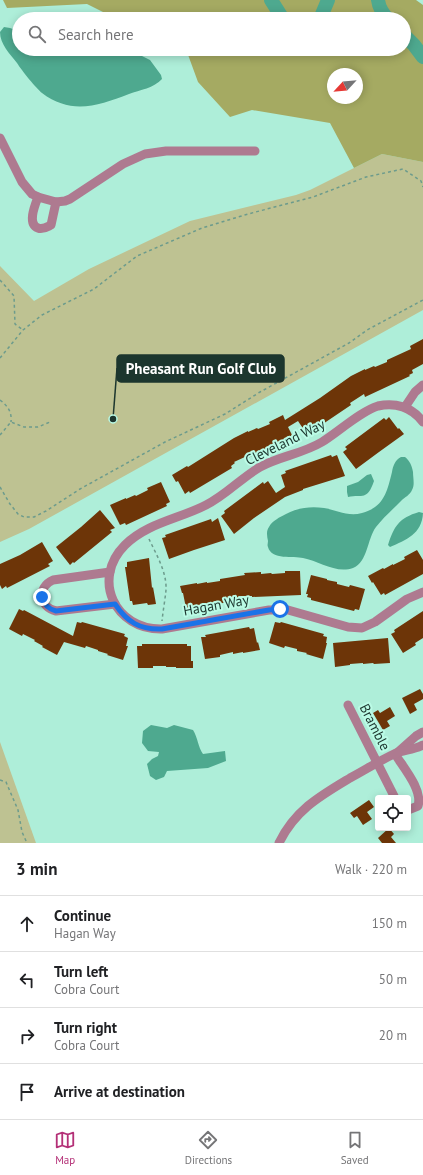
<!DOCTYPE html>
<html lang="en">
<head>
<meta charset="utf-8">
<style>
  :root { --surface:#fff; --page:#f6f6f6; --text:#202124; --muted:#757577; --line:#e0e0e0; --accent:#b43077 }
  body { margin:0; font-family:"PT Sans",sans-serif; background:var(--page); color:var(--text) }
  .controls { position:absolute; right:12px; bottom:12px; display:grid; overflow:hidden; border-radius:4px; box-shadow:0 2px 10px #0003 }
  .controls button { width:36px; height:36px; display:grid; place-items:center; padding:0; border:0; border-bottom:1px solid var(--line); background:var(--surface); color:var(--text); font:20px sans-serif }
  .compass { position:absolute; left:327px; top:68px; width:36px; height:36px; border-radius:50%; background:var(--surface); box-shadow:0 2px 10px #0003; rotate:244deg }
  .stop { position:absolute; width:12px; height:12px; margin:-9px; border:3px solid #1a73e8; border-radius:50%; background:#fff }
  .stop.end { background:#1a73e8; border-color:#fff; box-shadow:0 1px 4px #0008 }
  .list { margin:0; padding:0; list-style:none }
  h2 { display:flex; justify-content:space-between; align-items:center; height:52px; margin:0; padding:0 16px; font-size:17px }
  h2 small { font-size:13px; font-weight:400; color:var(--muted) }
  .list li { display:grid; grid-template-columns:26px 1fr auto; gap:12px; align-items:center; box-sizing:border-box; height:56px; padding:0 16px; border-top:1px solid var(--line) }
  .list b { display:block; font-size:15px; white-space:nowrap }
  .list p { margin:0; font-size:13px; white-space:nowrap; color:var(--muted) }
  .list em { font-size:13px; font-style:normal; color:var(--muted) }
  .icon { flex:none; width:22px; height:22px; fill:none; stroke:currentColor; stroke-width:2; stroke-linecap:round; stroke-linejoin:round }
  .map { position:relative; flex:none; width:423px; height:843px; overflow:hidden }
  .search { position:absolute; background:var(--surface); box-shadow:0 2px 10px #0003; left:12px; right:12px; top:12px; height:44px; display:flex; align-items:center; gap:10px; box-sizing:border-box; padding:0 14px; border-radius:22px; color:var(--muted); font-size:15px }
  .sheet { height:276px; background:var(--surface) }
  nav { display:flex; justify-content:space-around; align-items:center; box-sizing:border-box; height:56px; border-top:1px solid var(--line); background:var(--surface); font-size:11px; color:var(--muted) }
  nav a { display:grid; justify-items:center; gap:2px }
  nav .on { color:var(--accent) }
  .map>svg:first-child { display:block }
  .green { fill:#bec292 }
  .forest { fill:#a5aa62; fill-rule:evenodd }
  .water { fill:#4ea98f }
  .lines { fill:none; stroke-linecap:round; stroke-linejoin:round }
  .river { stroke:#4ea98f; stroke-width:14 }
  .building { fill:#6d3508 }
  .path { stroke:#6c9b8c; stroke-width:1.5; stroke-dasharray:3 3; stroke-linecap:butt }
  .minor { stroke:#ae7a90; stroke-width:9 }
  .route { stroke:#1a73e8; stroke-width:5 }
  .labels { text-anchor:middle; stroke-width:4; stroke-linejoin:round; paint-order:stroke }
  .street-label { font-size:14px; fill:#1c362e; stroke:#bbfbe6 }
  .leader { fill:none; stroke:#1c362e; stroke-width:1.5 }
  .callout-dot { fill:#1c362e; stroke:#bbfbe6; stroke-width:1.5 }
  .callout { fill:#1c362e; stroke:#1c362e; stroke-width:1.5 }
  .callout-label { font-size:15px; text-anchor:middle; font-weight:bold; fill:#fff }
</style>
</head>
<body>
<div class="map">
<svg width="423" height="843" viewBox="0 0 423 843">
  <rect width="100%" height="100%" fill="#aeeed9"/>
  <g class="green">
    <polygon points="382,154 423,162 423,310 29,529 0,542 0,266 34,301 89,269 190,221 296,195 310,190"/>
    <polygon points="0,742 36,843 0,843"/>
  </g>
  <path class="forest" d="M3 0H416L423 5V162L382 154 354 168 330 123 252 110 230 117 198 82 187 52 180 49H404V19H117L87 4 7 8ZM333 74H357V98H333Z"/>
  <g class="water">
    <path d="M4 27 10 28 19 31V49H128L150 60 161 75 162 79C154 88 140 90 129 94 98 106 71 115 42 93 36 88 22 71 17 63 10 54 0 44 0 32Z"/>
    <path d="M401 457H405C410 461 412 466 413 472 413 478 415 485 412 490 410 495 405 497 401 501 393 509 383 518 376 527 367 539 368 562 353 568 336 574 319 561 303 558 294 556 271 560 268 547 267 545 268 543 268 541 267 536 266 531 269 527 272 521 280 517 286 514 297 508 310 506 324 508 337 510 348 517 362 513 384 507 387 492 392 472 393 466 395 460 401 457Z"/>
    <path d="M371 474 374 481C367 501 363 494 348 497L347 492V486L358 482 367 475Z"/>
    <path d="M419 512 423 513C422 534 406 540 390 547L388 545C394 526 399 518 419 512Z"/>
    <path d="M151 725 167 728 174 725 193 730C198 738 198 747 203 754L225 751 226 761 208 768 167 771 164 777 156 780 150 776 147 764 152 759 158 756 159 752 148 751 142 743 143 731Z"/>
  </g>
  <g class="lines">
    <g class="river">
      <polyline points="271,0 283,19"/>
      <path d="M378 0C379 8 382 13 388 19"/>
      <polyline points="320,19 328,0"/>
      <polyline points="404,35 414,45 423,57"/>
    </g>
  </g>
  <g class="building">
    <polygon points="423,339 423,364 412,370 413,373 409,375 410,376 365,397 364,394 350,403 351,405 311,432 310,431 306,433 298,421 288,427 292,435 288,438 289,439 248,458 247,456 234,462 235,463 231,466 232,468 190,493 189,491 185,494 178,481 176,482 172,475 187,466 188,467 234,438 248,431 248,432 257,428 258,429 270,424 269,422 283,415 285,420 320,398 351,376 365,369 365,370 374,366 375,367 387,362 387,360 411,349 410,346"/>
    <polygon points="389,417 398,429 399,428 404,434 379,452 356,469 343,452 347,449 345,447 384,418 386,420"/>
    <polygon points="331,455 332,457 337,455 345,476 303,489 303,490 285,497 254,518 234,534 221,516 225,513 224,511 263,482 264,484 268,481 276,493 285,487 281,475 286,473 285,471"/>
    <polygon points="161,482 170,502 166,504 167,506 126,525 125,523 120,525 110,505 126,498 126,499 135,495 136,496 148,490 147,488"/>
    <polygon points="100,510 115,528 110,530 112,532 74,563 73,562 70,565 56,547 81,527"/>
    <polygon points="218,518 225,540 194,550 169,559 162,538 166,537 165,535 211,519 212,522"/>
    <polygon points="42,542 53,561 48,564 50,566 7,588 6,586 2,589 0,585 0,564 20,555"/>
    <polygon points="417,550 423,560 423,574 385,595 384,593 381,595 373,582 372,583 368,576 383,568 384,569 393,564 393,565 405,559 404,557"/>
    <polygon points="149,558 152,588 153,587 156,604 148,605 147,603 133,605 132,601 130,601 125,567 127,567 127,562"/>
    <polygon points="285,571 300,571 301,595 252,597 252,596 238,596 239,598 234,599 234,601 190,609 190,607 186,608 183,593 182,593 180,586 197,583 197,584 207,582 207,583 220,581 220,579 245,575 244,573 261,572 261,574 271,573 272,574 285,573"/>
    <polygon points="311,575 327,579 327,580 337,582 337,584 349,587 350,585 365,589 359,610 355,609 354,611 311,600 311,598 307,597 308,594 306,594"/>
    <polygon points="19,609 23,611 24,610 73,636 77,622 81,623 82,622 125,634 124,636 128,638 126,646 128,646 123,660 107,655 108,654 98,651 98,650 86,646 85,648 64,642 57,655 42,647 43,646 34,641 35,640 23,634 22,636 9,629"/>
    <polygon points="423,611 423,638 415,643 416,645 403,653 391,634 395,632 394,630"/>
    <polygon points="275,622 280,623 281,622 324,634 323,636 327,637 326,643 327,643 323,659 306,654 307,653 297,651 297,649 285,646 284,648 269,643"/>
    <polygon points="249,627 250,629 254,628 257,643 258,642 260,650 243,653 243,652 233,654 233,652 220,655 220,657 205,659 201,637 206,637 205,635"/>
    <polygon points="388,638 390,663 374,664 373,663 363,664 363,663 350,664 350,665 335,667 333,643"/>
    <polygon points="142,644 187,644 187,646 191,646 191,661 193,661 193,668 176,668 176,667 166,667 166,666 153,666 153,668 138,668 137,646 142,646"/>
    <polygon points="420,689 423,694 423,699 414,704 417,710 410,714 402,698"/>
    <polygon points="390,707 395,716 387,721 390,726 383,730 373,713 378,710 380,713"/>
    <polygon points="369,800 374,807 367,812 372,819 363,825 357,816 354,818 350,813"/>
    <polygon points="389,828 394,834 391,837 396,843 382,843 378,838"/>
  </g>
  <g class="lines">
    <g class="path">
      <polyline points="0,280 14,296 15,324 23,330"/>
      <polyline points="0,358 23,330 42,315 94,289 137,256 202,228 248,214 313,197 366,177 403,169 421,181 423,187"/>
      <path d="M0 400C8 406 12 412 11 422"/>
      <polyline points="0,435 11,422 24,427 38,427 50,422"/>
      <polyline points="0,487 10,504 18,514 24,517 34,517 46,511 80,489 165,442 225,414 260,392 349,343 367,330 423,300"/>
      <path d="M149 539C156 554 167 572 166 590 165 600 163 611 162 621"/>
      <polyline points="0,780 6,782 18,810 22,832 27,843"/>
    </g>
    <g class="minor">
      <polyline points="0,138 22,182 32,194 38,197 56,202 65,201 70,199 123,164 145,154 166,151 255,151"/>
      <path d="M38 197C35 205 27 224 38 228 43 230 47 227 51 225L56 202"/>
      <polyline points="405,407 415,392 423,385"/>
      <path d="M423 422C412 407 395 402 378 406 361 411 337 433 322 442 302 454 280 456 260 467 241 478 226 495 206 505 179 519 147 523 125 545 91 579 115 630 162 629L269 610H288L348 627 362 628 375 622 407 599 423 592"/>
      <path d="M110 572 53 580C37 587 39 607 56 611L115 604"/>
      <polyline points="348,705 395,798"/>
      <polyline points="398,752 416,736 423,732"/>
      <path d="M395 754C403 767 423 790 418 806L408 810"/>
      <path d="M279 843C295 810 320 796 350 778 365 770 379 761 394 754 403 750 414 750 423 745"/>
    </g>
  </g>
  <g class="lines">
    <path class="route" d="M42 597C44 605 48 609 56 611L115 604C127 622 140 630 162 629L269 610 280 609"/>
  </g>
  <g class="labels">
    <g class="street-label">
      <text transform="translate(285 442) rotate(-26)" y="5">Cleveland Way</text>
      <text transform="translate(216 605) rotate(-10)" y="5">Hagan Way</text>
      <text transform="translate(375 727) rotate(63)" y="5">Bramble</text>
    </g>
  </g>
  <path class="leader" d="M113 419L117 368"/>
  <circle class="callout-dot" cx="113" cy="419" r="4"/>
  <rect class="callout" x="117" y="355" width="167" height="27" rx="4"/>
  <g class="callout-label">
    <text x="201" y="374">Pheasant Run Golf Club</text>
  </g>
</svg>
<div class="controls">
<button><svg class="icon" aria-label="locate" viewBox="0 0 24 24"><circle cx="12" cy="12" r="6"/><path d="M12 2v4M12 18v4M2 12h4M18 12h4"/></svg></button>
</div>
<svg class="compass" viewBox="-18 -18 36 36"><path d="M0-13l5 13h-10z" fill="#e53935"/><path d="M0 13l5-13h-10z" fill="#757577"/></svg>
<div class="stop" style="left:280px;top:609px"></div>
<div class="stop end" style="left:42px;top:597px"></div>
<div class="search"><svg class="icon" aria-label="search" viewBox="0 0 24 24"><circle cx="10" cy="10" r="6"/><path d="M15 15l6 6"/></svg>Search here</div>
</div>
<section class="sheet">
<h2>3 min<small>Walk · 220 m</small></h2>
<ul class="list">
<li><svg class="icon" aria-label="ahead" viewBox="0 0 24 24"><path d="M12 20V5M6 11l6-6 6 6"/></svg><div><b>Continue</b><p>Hagan Way</p></div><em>150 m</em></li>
<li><svg class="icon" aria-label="left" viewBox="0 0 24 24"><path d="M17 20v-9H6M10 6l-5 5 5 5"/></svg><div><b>Turn left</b><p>Cobra Court</p></div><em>50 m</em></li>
<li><svg class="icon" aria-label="right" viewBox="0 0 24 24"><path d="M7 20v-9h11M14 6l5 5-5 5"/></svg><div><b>Turn right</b><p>Cobra Court</p></div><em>20 m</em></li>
<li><svg class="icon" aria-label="arrive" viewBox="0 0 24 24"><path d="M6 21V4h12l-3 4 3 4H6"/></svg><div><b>Arrive at destination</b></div></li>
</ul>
</section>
<nav>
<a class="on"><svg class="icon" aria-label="map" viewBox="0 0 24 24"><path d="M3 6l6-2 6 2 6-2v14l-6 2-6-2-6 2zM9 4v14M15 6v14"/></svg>Map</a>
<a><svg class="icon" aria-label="directions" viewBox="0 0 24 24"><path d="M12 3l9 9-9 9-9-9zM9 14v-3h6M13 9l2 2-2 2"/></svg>Directions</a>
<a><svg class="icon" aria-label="saved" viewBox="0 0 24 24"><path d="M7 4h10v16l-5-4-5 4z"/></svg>Saved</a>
</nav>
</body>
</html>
